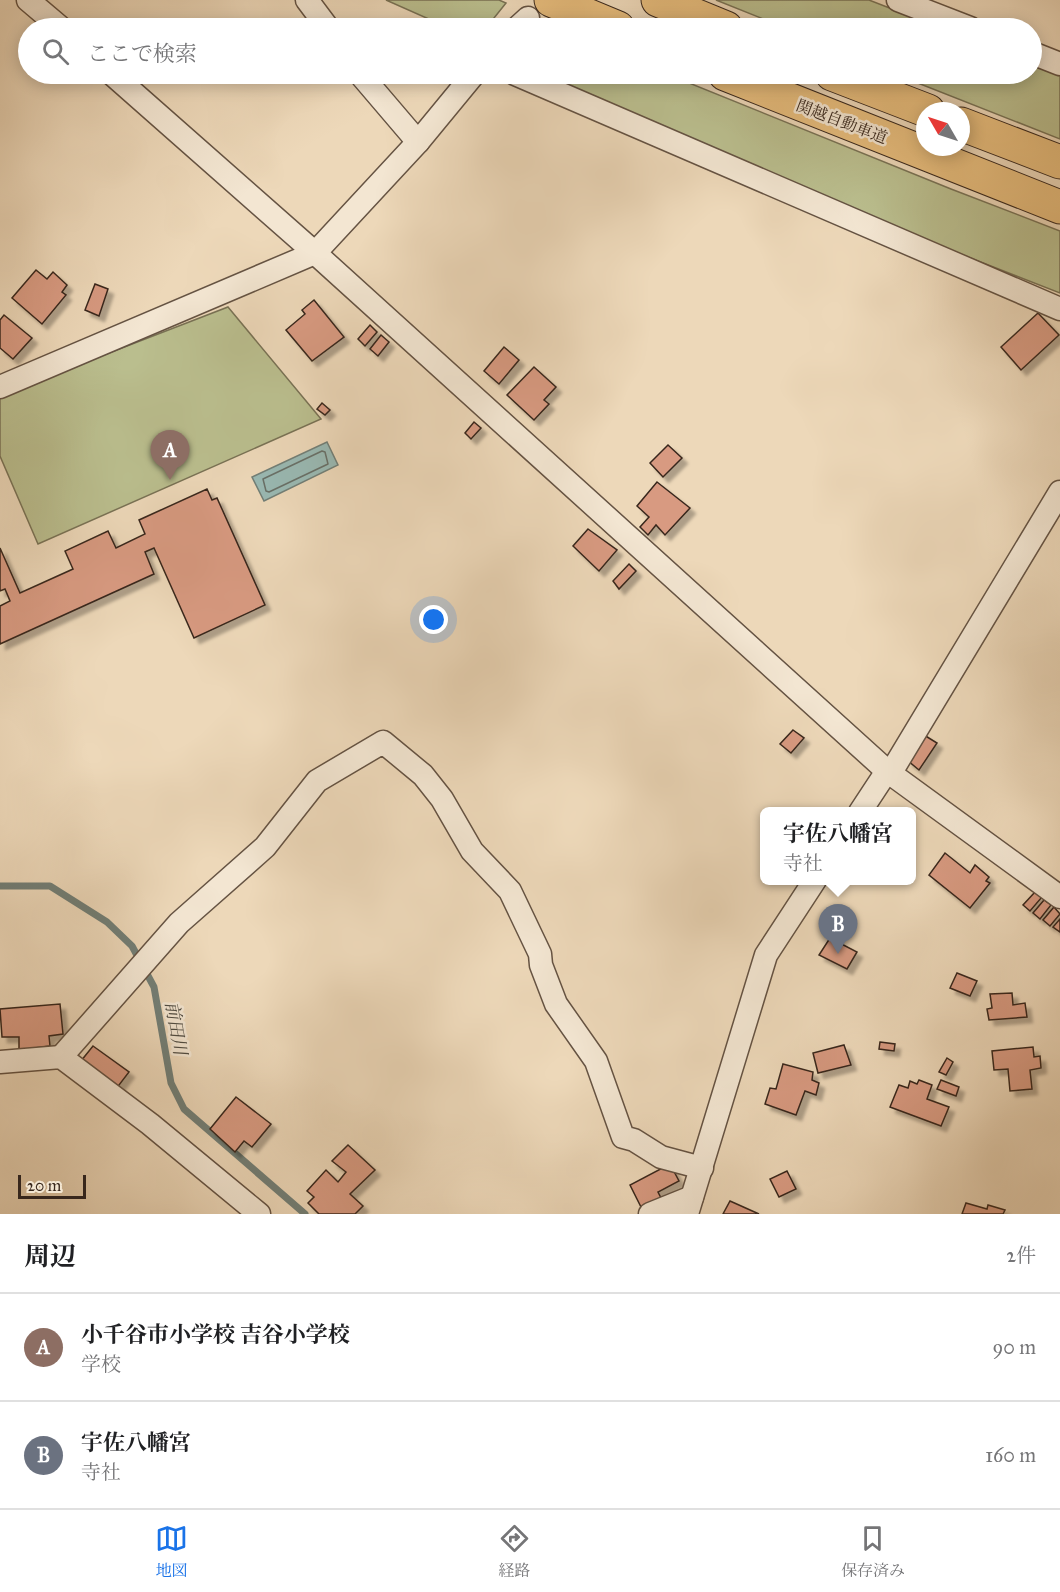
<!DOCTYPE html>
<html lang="ja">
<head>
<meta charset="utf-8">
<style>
  :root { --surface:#fff; --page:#f2f2f2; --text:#202124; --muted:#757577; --line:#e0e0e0; --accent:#1a73e8 }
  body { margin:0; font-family:"IM FELL Great Primer","Noto Serif JP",serif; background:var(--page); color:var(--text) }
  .compass { position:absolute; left:916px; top:102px; width:54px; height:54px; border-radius:50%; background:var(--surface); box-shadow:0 3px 15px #0003; rotate:309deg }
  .scale { position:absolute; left:18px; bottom:15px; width:68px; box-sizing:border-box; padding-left:6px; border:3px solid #38271c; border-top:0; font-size:16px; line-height:21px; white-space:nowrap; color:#38271c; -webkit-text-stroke:4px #f3e6d2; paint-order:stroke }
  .you { position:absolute; left:434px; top:620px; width:21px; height:21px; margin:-15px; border:4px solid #fff; border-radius:50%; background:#1a73e8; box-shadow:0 0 0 9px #1a73e833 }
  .badge { display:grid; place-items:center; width:39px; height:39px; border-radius:50%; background:var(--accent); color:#fff; font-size:20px; font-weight:700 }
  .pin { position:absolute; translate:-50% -50px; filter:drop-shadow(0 2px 3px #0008) }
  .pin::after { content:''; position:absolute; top:32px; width:21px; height:18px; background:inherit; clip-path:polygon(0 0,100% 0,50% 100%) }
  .popup { position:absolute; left:760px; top:807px; width:156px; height:78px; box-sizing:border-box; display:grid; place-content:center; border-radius:9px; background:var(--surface); filter:drop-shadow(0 2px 4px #0005); font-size:20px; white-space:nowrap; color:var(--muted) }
  .popup b { font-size:22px; color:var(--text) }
  .popup::after { content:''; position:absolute; left:50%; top:100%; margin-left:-12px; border:12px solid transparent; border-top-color:var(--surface) }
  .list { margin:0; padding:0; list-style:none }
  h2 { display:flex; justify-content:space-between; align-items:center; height:78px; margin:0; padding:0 24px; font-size:26px }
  h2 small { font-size:20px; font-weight:400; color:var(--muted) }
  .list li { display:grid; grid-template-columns:39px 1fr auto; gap:18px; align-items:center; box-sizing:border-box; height:108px; padding:0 24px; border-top:2px solid var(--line) }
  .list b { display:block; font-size:22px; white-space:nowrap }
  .list p { margin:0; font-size:20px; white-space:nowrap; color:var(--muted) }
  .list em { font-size:20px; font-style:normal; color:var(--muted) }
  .icon { flex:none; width:33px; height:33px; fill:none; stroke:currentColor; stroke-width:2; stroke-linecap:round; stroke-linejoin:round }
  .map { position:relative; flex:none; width:1060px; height:1214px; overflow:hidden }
  .search { position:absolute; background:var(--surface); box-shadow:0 3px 15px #0003; left:18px; right:18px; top:18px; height:66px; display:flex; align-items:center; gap:15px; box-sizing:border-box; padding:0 21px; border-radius:33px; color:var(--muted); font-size:22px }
  .sheet { height:294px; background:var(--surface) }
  nav { display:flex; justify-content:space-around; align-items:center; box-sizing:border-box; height:84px; border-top:2px solid var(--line); background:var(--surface); font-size:16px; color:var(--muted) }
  nav a { display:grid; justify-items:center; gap:3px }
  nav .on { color:var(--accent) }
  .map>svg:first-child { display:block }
  .green { fill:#babe8e; stroke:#797255; stroke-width:1.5 }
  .water { fill:#99b9b3; stroke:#727f77; stroke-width:1.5 }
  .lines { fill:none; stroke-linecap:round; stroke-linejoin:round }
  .shore { stroke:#687068; stroke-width:1.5 }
  .stream { stroke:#727f77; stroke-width:7 }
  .building { fill:#d89a81; stroke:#38271c; stroke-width:1.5; filter:url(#shadow) }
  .minor-casing { stroke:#655343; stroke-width:25 }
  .motorway-casing { stroke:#38271c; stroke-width:35 }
  .minor { stroke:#f3e6d2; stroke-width:22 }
  .motorway { stroke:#e6bc7c; stroke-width:33 }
  .labels { text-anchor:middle; stroke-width:5; stroke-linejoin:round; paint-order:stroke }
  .street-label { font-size:16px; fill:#38271c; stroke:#f3e6d2 }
  .water-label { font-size:18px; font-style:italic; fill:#504c42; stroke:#f3e6d2 }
</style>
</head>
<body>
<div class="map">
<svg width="1060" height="1214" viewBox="0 0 1060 1214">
  <defs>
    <filter id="shadow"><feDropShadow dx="5.5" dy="5.5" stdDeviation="1.5" flood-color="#0004"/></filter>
  </defs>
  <rect width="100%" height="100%" fill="#edd8b9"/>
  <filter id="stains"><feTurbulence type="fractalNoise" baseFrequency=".00333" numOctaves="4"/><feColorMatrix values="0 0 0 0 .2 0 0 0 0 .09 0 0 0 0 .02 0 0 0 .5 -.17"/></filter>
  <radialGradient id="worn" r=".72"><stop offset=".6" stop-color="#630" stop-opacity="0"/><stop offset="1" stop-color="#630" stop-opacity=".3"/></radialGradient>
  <g class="green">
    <polygon points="386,0 499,0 506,3 486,28 449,28"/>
    <polygon points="716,0 869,0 941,28 786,28"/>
    <polygon points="1032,64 1060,76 1060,139 895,74 1032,74"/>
    <polygon points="551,74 667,74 951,189 1060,231 1060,293 855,213 563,84"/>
    <polygon points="228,307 321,419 38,544 0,456 0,395"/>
  </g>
  <polygon class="water" points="327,442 338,465 264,501 252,477"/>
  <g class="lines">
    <polygon class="shore" points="322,451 325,452 328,464 269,492 266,491 263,479"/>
    <polyline class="stream" points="0,886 50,886 107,922 132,946 154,987 171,1083 184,1109 305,1214"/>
  </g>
  <g class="building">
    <polygon points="36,270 47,279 53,272 67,285 62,292 66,295 42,324 12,298"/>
    <polygon points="95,284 108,289 99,316 85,310"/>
    <polygon points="314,300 344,337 312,361 286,330 305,314 302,310"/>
    <polygon points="1038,313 1059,335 1021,370 1001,347"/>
    <polygon points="4,315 32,338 13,359 0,348 0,320"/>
    <polygon points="370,325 377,332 365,346 358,339"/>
    <polygon points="381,335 389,342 378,356 370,349"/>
    <polygon points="504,347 519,360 499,384 484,371"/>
    <polygon points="534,367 556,387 544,400 549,404 534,420 507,395"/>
    <polygon points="322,403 330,410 325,415 317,409"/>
    <polygon points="474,422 481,428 471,439 465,433"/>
    <polygon points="668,445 682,458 663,477 650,463"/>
    <polygon points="657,482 690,508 665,535 656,525 648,535 640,527 649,517 637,506"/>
    <polygon points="207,489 212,500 217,498 265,605 194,638 154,548 145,552 154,574 0,644 0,606 10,601 5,589 0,591 0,548 20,593 73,569 65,551 108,531 116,548 145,534 139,520"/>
    <polygon points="588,529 617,550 599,571 573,546"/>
    <polygon points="629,564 636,571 619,589 613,581"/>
    <polygon points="793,730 804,738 791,753 780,744"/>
    <polygon points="924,735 937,743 919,770 907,760"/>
    <polygon points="945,853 970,873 975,865 989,877 986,881 990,883 970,908 929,875"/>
    <polygon points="1035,892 1042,897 1030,911 1023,905"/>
    <polygon points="1044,900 1051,905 1040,919 1033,913"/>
    <polygon points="1054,907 1060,914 1050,926 1043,920"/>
    <polygon points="1060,919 1060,932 1053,927"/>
    <polygon points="830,938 857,952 847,969 819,955"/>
    <polygon points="957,973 977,981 970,996 950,988"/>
    <polygon points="1012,993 1013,1005 1025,1003 1027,1017 989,1020 987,1009 992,1008 990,994"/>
    <polygon points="60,1004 63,1034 49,1036 50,1046 19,1050 19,1037 2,1037 0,1009"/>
    <polygon points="880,1042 895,1044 894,1051 879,1049"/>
    <polygon points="844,1045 851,1065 818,1073 813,1053"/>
    <polygon points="93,1046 129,1072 116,1089 81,1061"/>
    <polygon points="1033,1047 1034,1057 1040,1056 1041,1068 1030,1070 1032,1089 1010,1091 1008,1069 994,1070 992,1051"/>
    <polygon points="947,1058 953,1062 946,1075 939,1072"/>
    <polygon points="783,1064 813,1072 812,1080 819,1083 816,1095 805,1091 796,1115 765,1104 770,1088 776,1089"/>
    <polygon points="919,1080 932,1085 927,1099 949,1107 941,1126 890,1107 899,1085 908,1088 910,1081 917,1084"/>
    <polygon points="941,1080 959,1087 956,1096 937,1089"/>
    <polygon points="236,1097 271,1124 252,1147 244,1141 235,1152 210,1129"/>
    <polygon points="348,1145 375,1170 350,1194 363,1206 355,1214 319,1214 308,1203 314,1197 307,1191 326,1170 338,1182 346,1172 332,1161"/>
    <polygon points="670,1164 679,1181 658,1192 661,1198 642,1209 630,1185"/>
    <polygon points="787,1171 796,1189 779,1197 770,1179"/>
    <polygon points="730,1201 759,1214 723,1214"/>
    <polygon points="966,1203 987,1209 988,1205 1005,1210 1003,1214 962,1214"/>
  </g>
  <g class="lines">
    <g class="minor-casing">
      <g id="minor">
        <polyline points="28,0 61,28"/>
        <polyline points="307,0 328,28"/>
        <polyline points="898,0 970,28"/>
        <polyline points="517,28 528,18"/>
        <polyline points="1032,53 1060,64"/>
        <polyline points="112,74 315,253 887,771 1060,897"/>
        <polyline points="360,74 418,142"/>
        <polyline points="515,74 1060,309"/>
        <polyline points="0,387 315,253 418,142 474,74"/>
        <polyline points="890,774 1060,492"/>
        <polyline points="860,812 887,771"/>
        <polyline points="61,1057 179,923 265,847 317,781 383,742 423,775 442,799 472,851 510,891 540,954 541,965 556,1004 596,1061 623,1137 634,1140 661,1157 702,1168"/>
        <polyline points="0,1062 61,1057 150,1124 259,1214"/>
        <polyline points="650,1214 692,1197"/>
        <polyline points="687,1214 766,955 815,880"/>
      </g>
    </g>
    <g class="motorway-casing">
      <g id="motorway">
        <polyline points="551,0 618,28"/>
        <polyline points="658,0 726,28"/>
        <polyline points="725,74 1060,207"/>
        <polyline points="832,74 928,111"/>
        <polyline points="961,124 1060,162"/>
      </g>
    </g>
    <use href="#minor" class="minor"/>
    <use href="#motorway" class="motorway"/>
  </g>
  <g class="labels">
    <g class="street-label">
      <text transform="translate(842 121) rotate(21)" y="6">関越自動車道</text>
    </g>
    <g class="water-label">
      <text transform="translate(176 1028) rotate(80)" y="6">前田川</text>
    </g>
  </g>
  <rect width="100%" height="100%" filter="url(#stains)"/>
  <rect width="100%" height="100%" fill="url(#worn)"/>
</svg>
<svg class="compass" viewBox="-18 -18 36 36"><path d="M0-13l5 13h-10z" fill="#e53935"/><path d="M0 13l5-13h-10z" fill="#757577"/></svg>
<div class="scale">20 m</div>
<div class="you"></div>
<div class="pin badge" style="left:170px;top:480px;background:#8d6e63">A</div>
<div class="pin badge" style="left:838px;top:954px;background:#6b7280">B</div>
<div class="popup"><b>宇佐八幡宮</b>寺社</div>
<div class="search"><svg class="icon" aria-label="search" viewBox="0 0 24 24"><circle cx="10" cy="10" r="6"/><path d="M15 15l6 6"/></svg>ここで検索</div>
</div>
<section class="sheet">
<h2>周辺<small>2件</small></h2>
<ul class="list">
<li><span class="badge" style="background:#8d6e63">A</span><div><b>小千谷市小学校 吉谷小学校</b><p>学校</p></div><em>90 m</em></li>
<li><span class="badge" style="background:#6b7280">B</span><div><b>宇佐八幡宮</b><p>寺社</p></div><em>160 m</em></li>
</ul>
</section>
<nav>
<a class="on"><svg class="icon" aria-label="map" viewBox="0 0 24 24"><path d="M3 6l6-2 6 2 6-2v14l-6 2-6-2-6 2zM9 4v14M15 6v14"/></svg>地図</a>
<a><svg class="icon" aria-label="directions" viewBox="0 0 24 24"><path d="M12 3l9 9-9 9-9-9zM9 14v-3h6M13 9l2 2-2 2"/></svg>経路</a>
<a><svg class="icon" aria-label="saved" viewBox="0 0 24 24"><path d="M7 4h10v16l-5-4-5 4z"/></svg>保存済み</a>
</nav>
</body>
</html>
